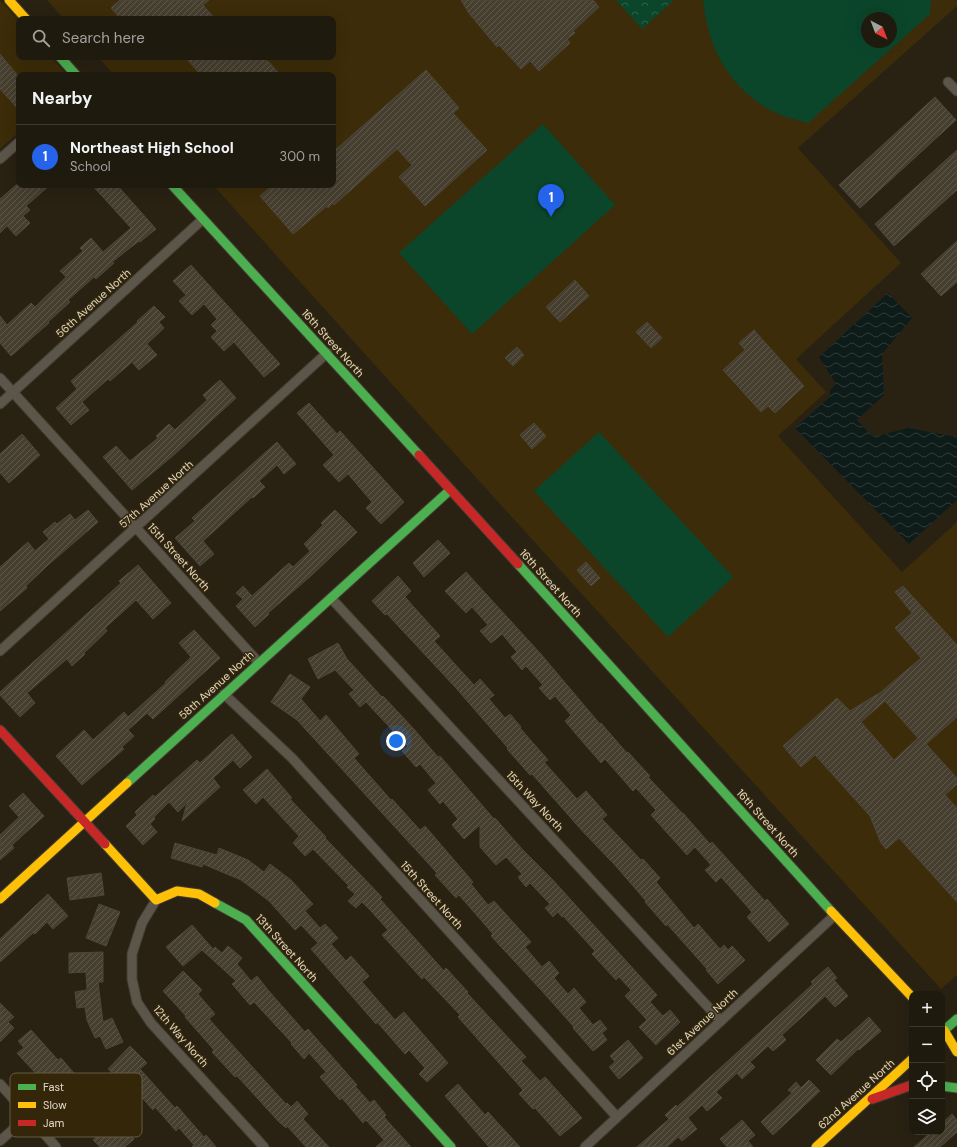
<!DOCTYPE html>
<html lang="en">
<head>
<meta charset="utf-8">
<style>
  :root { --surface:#1f1a0e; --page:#2c271c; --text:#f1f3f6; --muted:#a1a19e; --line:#3c382e; --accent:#2563eb }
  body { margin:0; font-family:"DM Sans",sans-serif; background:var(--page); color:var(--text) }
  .controls { position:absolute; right:12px; bottom:12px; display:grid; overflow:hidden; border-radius:8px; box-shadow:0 4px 16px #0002 }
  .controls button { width:36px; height:36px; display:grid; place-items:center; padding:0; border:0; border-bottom:1px solid var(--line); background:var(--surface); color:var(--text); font:20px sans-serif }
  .compass { position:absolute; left:861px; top:12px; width:36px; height:36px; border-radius:50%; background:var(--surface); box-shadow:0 4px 16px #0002; rotate:138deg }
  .you { position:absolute; left:396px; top:741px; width:14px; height:14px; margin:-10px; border:3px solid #fff; border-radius:50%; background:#1a73e8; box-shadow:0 0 0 6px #1a73e833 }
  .badge { display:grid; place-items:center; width:26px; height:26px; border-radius:50%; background:var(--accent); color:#fff; font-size:13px; font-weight:700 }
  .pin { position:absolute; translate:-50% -33px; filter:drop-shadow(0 1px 2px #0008) }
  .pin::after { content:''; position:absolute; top:21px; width:14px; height:12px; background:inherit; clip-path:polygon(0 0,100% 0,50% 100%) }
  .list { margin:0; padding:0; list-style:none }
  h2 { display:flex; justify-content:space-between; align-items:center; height:52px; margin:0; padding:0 16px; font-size:17px }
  h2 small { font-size:13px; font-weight:400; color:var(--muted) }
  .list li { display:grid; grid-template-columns:26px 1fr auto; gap:12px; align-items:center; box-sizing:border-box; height:64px; padding:0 16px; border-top:1px solid var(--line) }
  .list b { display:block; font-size:15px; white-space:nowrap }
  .list p { margin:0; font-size:13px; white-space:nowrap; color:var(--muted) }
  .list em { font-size:13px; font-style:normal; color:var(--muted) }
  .icon { flex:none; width:22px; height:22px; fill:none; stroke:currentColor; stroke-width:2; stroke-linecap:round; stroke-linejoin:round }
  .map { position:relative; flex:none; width:957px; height:1147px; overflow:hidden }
  .search { position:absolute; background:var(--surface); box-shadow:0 4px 16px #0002; left:16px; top:16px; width:320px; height:44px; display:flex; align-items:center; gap:10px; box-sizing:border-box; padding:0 14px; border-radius:8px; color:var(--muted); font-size:15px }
  .panel { position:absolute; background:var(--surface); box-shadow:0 4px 16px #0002; left:16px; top:72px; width:320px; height:116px; border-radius:8px }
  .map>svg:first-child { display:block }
  .built { fill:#3c2c09; fill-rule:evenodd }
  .green { fill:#0b462b; fill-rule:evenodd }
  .forest { fill:url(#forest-crowns) }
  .water { fill:url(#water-waves) }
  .building { fill:url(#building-hatch); stroke:#4d473b; fill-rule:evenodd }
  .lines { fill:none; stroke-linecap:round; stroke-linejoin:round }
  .street-casing { stroke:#433d32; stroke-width:11 }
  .fast-casing { stroke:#433d32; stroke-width:11 }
  .slow-casing { stroke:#433d32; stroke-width:11 }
  .jam-casing { stroke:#433d32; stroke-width:11 }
  .street { stroke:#5b554a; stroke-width:9 }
  .fast { stroke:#4caf50; stroke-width:9 }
  .slow { stroke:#ffc107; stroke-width:9 }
  .jam { stroke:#c62828; stroke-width:9 }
  .labels { text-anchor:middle; stroke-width:3; stroke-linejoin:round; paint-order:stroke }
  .street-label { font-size:11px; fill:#e1d8c8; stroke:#332609 }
  .key { fill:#332609; stroke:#675b42; stroke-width:1 }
  .key-label { font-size:11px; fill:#e1d8c8 }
</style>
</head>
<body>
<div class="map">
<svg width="957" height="1147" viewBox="0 0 957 1147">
  <defs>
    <pattern id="forest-crowns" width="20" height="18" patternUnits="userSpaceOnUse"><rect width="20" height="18" fill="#0b462b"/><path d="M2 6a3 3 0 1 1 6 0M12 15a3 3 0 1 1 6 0" fill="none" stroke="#2e6048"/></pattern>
    <pattern id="water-waves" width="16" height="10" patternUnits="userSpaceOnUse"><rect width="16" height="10" fill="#0d1b19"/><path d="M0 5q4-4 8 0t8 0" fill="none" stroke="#303b39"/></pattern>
    <pattern id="building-hatch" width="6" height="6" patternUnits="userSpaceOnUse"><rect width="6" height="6" fill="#463f30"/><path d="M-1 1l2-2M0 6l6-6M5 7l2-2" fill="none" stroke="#605a4c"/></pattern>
  </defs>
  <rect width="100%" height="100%" fill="#292213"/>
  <g class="built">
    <polygon points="0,0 19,21 19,57 51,57 67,75 19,75 19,132 0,149"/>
    <path d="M47 0H957V6L798 148 901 263 796 359 826 392 778 436 902 572 957 522V975L941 989 480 482 213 185H333V75H114L98 57H333V19H64ZM867 18H891V42H867Z"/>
  </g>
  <g class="green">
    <path d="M703 0H931L930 14 808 123C795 119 780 116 768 109 727 84 708 47 703 0ZM867 18H891V42H867Z"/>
    <polygon points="543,124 615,205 472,334 399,253"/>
    <polygon points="599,432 733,577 668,637 534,491"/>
  </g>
  <polygon class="forest" points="616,0 674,0 642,29"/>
  <polygon class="water" points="888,293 912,318 882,354 884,395 857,420 873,437 908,428 957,437 957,500 909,544 795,428 830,397 830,390 836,384 819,357"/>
  <g class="building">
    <polygon points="120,0 209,0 203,5 215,19 158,19 154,15 149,19 121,19 111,8"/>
    <polygon points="461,0 593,0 599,7 573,31 575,33 567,39 570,43 539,71 530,61 521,69 499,45 497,47 468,12"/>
    <polygon points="0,54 19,77 19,110 0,89"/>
    <polygon points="185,57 259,57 269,62 280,75 201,75"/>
    <polygon points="426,70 459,108 453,113 487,150 425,206 399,177 412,165 397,149 334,205 333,203 328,208 327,206 293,234 260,196 273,185 333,185 333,152"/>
    <polygon points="935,97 956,120 860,208 839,185"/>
    <polygon points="957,150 957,190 894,246 875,224"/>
    <polygon points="16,185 50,185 26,206 30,210 23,216 30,223 16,236 7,226 0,233 0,199"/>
    <polygon points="92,185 117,185 156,229 140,242 139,241 112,262 114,263 96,279 94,277 68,300 70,302 48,322 49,323 11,356 0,343 0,316 7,325 31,303 35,307 66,277 60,271 83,251 80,248 91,238 103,252 131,228"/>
    <polygon points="957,241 957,282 941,296 921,274"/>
    <polygon points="191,265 280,364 264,377 234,342 224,351 211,337 217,331 211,325 217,319 204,304 192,315 179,301 186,295 173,281"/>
    <polygon points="575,280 589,296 560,322 546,307"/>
    <polygon points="154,306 165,317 159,322 164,328 147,344 157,355 139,370 132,362 110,381 108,379 82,402 89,410 71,425 56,408 77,389 71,381 138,322 137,321"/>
    <polygon points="647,322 662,338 651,348 636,332"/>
    <polygon points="754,330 804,386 775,413 768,406 761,412 723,370 745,350 739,343"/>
    <polygon points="517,347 524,355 513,366 505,358"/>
    <polygon points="220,380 236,398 175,454 132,490 103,457 116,446 130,461 158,438 156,436 169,424 175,430 207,400 203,395"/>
    <polygon points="309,403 337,434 340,431 404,502 381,524 366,508 372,502 348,474 339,482 323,465 334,455 297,413"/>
    <polygon points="534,423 546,436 532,449 520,435"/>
    <polygon points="22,434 40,455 9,483 0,473 0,454"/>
    <polygon points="277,442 296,464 284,474 277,465 259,481 265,487 253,498 252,497 203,541 214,554 200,566 175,538 195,521 192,518"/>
    <polygon points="88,510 98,522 48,565 26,586 27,588 0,611 0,567 28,542 35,551 49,539 43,532 55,522 57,524 70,514 75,520"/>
    <polygon points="335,510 357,532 312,575 268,613 269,614 255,627 236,606 243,599 236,593 243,586 252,596 289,563 293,567 310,551 304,544 323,525 321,523"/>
    <polygon points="438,540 450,553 424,577 413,563"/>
    <polygon points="586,562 600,578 591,586 577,570"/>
    <polygon points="138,565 171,603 153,619 136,600 105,628 107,631 84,653 85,654 72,666 67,659 27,693 35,703 20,717 0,695 0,692 121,583 119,581"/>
    <polygon points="466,572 540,653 600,724 601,723 627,753 628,752 650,776 648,777 682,813 683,813 710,844 712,842 765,901 767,899 789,924 769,942 747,917 752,912 721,877 716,882 705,870 711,865 695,847 687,855 651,815 656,810 636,788 633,791 605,759 601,763 581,740 565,721 571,715 555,696 550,700 539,688 543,685 526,666 522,670 511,657 517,652 502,634 491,643 480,631 488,625 472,607 466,613 445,591"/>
    <polygon points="398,576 411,591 405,597 440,636 434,641 474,685 480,679 494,695 489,699 505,718 510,714 521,727 520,728 548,760 544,762 577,799 586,791 607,815 602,819 641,860 643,859 660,878 656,882 694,928 698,924 720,949 724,945 728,950 732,946 745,960 718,984 706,970 707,969 667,924 666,926 645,902 646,901 614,864 585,834 532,774 530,775 507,749 508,748 455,687 387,614 385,615 372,601"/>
    <path d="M903 586 957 645V717L926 744 957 778V784L945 795 957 808V902L899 838 886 849 881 843 870 816 815 755 801 767 783 746 837 698 850 711 881 692 921 658 895 628 912 613 895 592ZM885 701 918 738 894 760 861 722Z"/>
    <polygon points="194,630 220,658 153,719 147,713 128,730 134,736 122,747 124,749 82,785 56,756 84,730 93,740 124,712 128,717 166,683 165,682 191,657 179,643"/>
    <polygon points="338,643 347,659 382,697 383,696 413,728 438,757 440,756 494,819 495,818 522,849 552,879 657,995 650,1002 663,1016 670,1010 680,1022 656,1045 639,1027 647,1020 625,996 631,990 619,977 616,980 592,954 595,951 563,916 562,917 558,912 553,917 545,908 550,904 530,883 526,887 518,877 522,874 506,857 496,865 480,847 480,825 464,839 452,825 458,819 443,801 440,804 428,790 436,783 420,764 416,767 402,751 408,746 395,731 394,732 366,702 360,707 349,694 354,690 335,670 318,679 308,659"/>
    <polygon points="290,674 310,687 301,699 320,721 326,715 359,754 354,758 391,800 392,799 420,830 425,826 473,882 471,884 488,905 494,901 531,942 525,947 542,967 549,961 559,973 554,978 568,994 574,988 586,1002 579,1008 593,1025 600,1020 607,1029 602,1033 607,1040 593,1051 573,1028 574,1027 541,990 491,936 493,934 459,895 456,898 435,875 437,873 404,837 297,720 271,702"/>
    <polygon points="232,734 252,757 240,768 233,760 213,778 220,787 182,821 187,803 178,812 169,802 154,817 155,819 150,824 157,832 143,845 126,826 137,815 135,812 153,795 155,797 197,760 200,763"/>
    <polygon points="267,769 292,798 290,799 326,837 325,838 382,897 380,899 444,971 446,968 468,992 467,993 526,1057 521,1061 540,1081 545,1077 582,1118 560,1136 535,1108 533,1109 519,1094 523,1090 458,1017 460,1015 424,977 422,979 382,935 388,930 371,911 362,902 356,908 348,901 355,894 347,887 349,886 313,849 305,856 293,843 299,836 263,797 256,804 243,790"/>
    <polygon points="23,793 44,816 12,845 14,848 0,860 0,835 19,817 9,806"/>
    <polygon points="175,843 217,855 219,848 248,860 264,872 270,864 291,880 313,904 305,911 320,928 325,924 338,938 331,944 346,961 351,956 369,976 362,982 395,1020 404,1012 448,1063 427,1082 419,1074 425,1068 409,1050 405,1054 377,1022 376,1024 311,949 318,943 301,925 295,930 269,901 241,880 203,864 202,867 171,858"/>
    <polygon points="101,873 104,895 70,900 67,878"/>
    <polygon points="48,894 68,916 53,929 47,922 35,934 33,933 0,962 0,939"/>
    <polygon points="99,904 120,912 106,946 86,938"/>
    <polygon points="192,925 213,949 215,947 222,953 228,946 242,958 237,964 251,981 257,976 268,990 305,1032 308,1029 357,1085 355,1086 370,1103 374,1100 386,1115 384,1117 411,1147 376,1147 384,1140 366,1120 363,1123 342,1098 340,1100 320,1077 326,1072 309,1053 304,1059 291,1044 292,1043 254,1002 250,1005 232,984 236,981 202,950 183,966 166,947"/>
    <polygon points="103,952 103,982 98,982 103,1022 112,1018 123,1042 106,1049 100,1036 95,1038 87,1020 85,1007 77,1008 75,992 87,990 86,972 69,973 69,953"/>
    <polygon points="828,967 837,978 834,980 848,996 835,1007 825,996 782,1035 786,1040 773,1051 768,1046 750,1062 755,1067 742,1079 737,1073 716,1092 722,1098 707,1111 702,1105 688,1118 697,1129 682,1141 678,1137 667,1147 637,1147 669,1119 665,1115 676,1105 677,1107 813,984 811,982"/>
    <polygon points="183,971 202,990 198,994 215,1014 209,1019 286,1104 287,1103 291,1107 297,1101 308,1114 303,1119 329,1147 306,1147 287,1126 286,1128 279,1122 237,1076 235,1077 212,1052 214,1050 185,1017 186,1016 163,991"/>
    <polygon points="0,1003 14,1017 8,1022 14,1028 0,1042"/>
    <polygon points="869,1017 881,1031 859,1050 858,1049 831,1075 816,1060 837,1039 841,1042"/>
    <polygon points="31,1030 58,1060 61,1058 115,1121 117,1120 134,1139 125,1147 100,1147 93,1140 99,1135 62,1092 55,1098 37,1079 39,1077 17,1053 24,1048 18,1041"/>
    <polygon points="628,1040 643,1058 619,1079 609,1067 615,1062 610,1056"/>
    <polygon points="130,1046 147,1063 140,1069 175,1108 177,1106 204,1137 206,1135 216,1147 192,1147 194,1145 179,1128 176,1131 155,1107 153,1110 128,1082 125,1085 108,1069"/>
    <polygon points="809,1080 820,1091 773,1135 761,1122 792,1093 788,1090 796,1082 801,1088"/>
    <polygon points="458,1084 485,1115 488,1112 520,1147 489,1147 445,1096"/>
    <polygon points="952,1114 957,1120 957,1132 940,1147 914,1147 931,1132 942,1132 942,1123"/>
    <polygon points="742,1120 755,1135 748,1141 753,1147 727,1147 720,1139"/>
  </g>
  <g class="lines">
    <g class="street-casing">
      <g id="street">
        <polyline points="948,82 957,91"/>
        <polyline points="0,159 19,142"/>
        <polyline points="0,378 259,663"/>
        <polyline points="0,404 203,219"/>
        <polyline points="331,598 721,1021"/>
        <polyline points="0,651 327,353"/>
        <polyline points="224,694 292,758 617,1117"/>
        <polyline points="156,900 142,923 132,954 132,979 137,1002 151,1023 264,1147"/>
        <polyline points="0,1084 56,1147"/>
        <polyline points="0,1141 28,1116"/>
        <polyline points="585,1147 835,915"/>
      </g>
    </g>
    <g class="fast-casing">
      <g id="fast">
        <polyline points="60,57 76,75"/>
        <polyline points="172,185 419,455"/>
        <polyline points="518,564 831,911"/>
        <polyline points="127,783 450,490"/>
        <polyline points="215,903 246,920 451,1147"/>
        <polyline points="942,1032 957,1019"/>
        <polyline points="942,1086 957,1088"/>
      </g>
    </g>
    <g class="slow-casing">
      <g id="slow">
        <polyline points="9,0 26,19"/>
        <polyline points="105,844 156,900 177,891 199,894 215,903"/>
        <polyline points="0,899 127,783"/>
        <polyline points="831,911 912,997"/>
        <polyline points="944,1030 957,1052"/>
        <polyline points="816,1147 912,1059"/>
      </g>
    </g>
    <g class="jam-casing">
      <g id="jam">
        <polyline points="419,455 518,564"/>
        <polyline points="0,730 105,844"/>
        <polyline points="872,1099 912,1085"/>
      </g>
    </g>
    <use href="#street" class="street"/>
    <use href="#fast" class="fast"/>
    <use href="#slow" class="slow"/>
    <use href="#jam" class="jam"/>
  </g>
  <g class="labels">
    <g class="street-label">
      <text transform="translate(93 303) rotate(-42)" y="4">56th Avenue North</text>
      <text transform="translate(333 343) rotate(48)" y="4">16th Street North</text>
      <text transform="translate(156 494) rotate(-42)" y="4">57th Avenue North</text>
      <text transform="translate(179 557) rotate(48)" y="4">15th Street North</text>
      <text transform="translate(551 583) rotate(48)" y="4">16th Street North</text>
      <text transform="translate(216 685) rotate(-42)" y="4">58th Avenue North</text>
      <text transform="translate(535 801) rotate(47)" y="4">15th Way North</text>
      <text transform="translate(768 823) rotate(48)" y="4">16th Street North</text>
      <text transform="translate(432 895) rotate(48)" y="4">15th Street North</text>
      <text transform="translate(287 948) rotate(48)" y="4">13th Street North</text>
      <text transform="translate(702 1022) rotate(-43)" y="4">61st Avenue North</text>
      <text transform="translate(181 1036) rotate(49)" y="4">12th Way North</text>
      <text transform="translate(856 1094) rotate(-42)" y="4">62nd Avenue North</text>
    </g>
  </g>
  <rect x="10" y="1073" width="132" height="64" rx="6" class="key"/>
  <rect x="18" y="1084" width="18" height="6" fill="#4caf50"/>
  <rect x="18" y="1102" width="18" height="6" fill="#ffc107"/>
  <rect x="18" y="1120" width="18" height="6" fill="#c62828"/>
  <g class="key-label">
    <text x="43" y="1091">Fast</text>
    <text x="43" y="1109">Slow</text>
    <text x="43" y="1127">Jam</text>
  </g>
</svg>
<div class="controls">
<button>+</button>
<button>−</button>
<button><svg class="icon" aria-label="locate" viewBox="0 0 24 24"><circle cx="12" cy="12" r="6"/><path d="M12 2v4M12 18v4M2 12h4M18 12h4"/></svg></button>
<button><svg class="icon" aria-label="layers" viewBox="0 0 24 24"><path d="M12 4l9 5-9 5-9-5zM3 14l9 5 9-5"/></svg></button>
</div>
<svg class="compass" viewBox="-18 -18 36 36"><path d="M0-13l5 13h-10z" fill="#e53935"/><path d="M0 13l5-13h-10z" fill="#a1a19e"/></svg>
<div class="you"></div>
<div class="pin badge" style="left:551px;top:217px">1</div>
<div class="search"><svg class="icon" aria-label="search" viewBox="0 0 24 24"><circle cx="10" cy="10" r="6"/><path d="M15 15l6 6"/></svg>Search here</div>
<section class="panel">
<h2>Nearby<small></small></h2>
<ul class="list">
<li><span class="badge">1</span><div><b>Northeast High School</b><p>School</p></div><em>300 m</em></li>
</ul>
</section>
</div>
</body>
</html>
